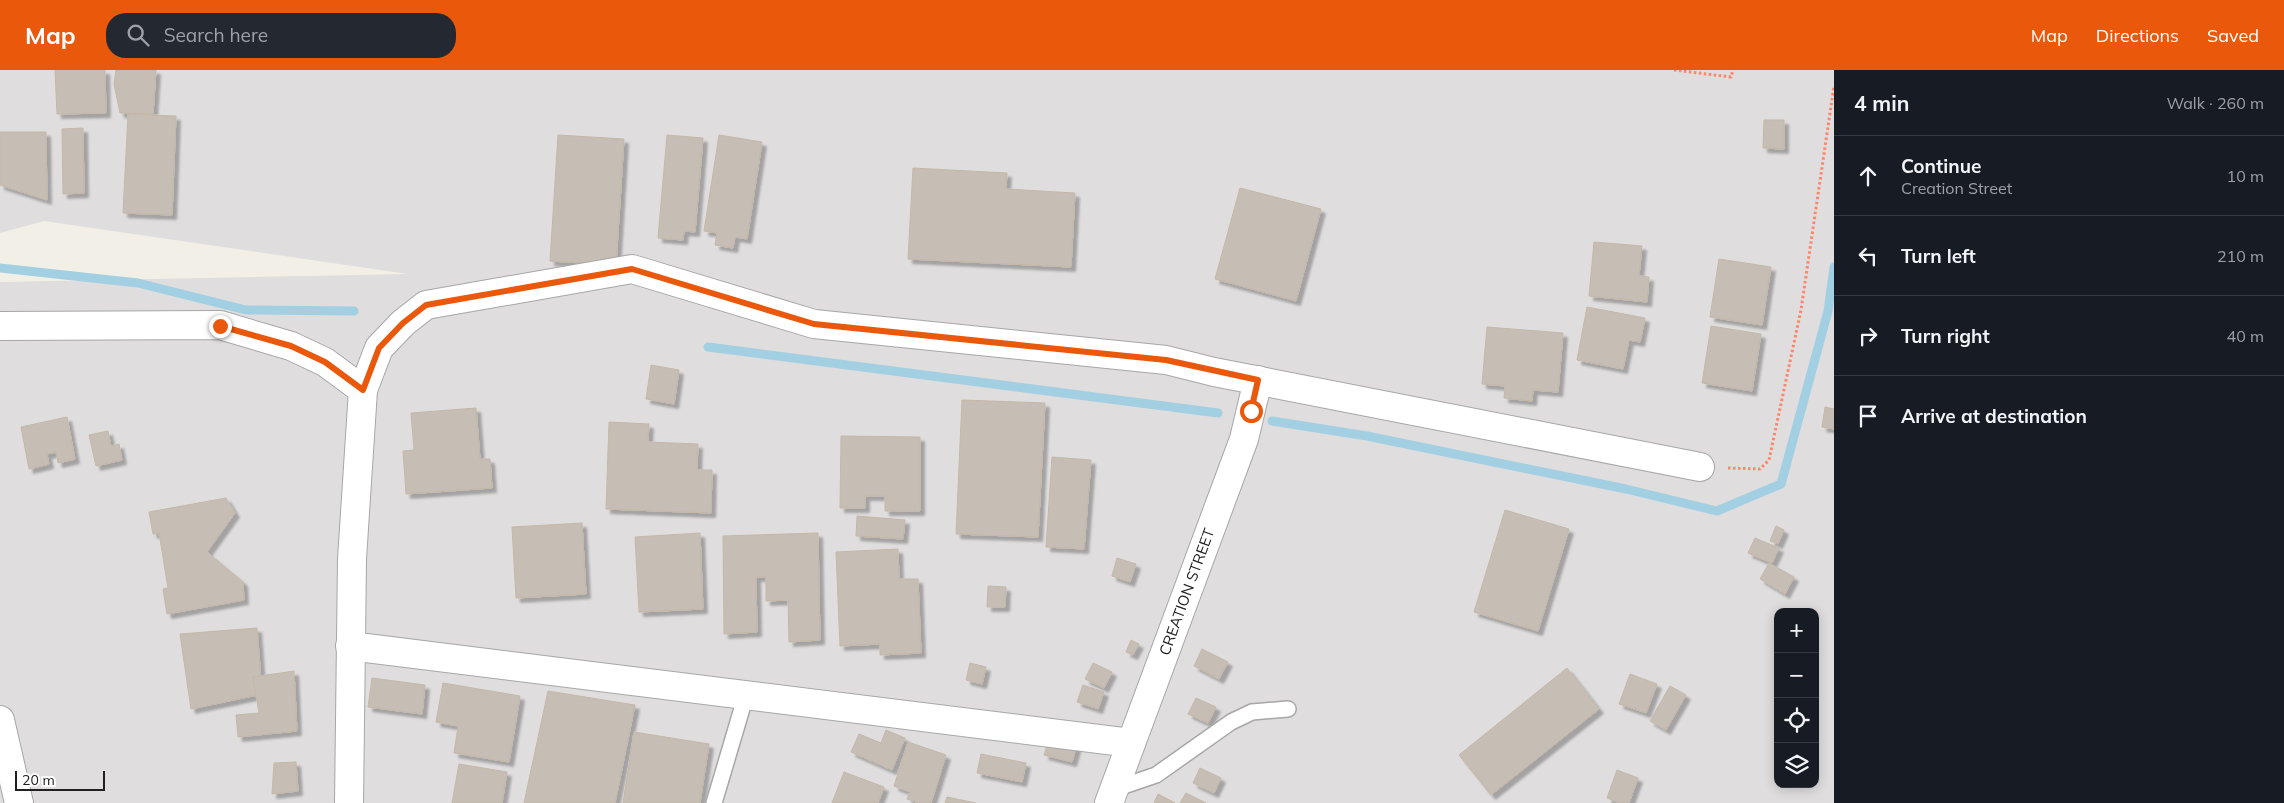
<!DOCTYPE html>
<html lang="en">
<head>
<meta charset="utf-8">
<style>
  :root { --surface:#171b24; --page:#242831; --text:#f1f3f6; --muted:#9ea1a6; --line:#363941; --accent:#ea580c }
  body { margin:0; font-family:Mulish,sans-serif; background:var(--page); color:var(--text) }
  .controls { position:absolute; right:15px; bottom:15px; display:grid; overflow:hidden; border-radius:10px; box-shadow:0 2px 12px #0003 }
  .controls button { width:45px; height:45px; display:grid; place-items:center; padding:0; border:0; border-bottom:1px solid var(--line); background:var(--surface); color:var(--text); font:25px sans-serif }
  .scale { position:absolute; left:15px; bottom:12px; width:90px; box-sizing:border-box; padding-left:5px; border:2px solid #202020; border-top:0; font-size:14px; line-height:18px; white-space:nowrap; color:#202020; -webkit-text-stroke:4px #fff; paint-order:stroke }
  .stop { position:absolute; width:15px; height:15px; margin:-11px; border:4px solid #ea580c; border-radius:50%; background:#fff }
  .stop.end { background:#ea580c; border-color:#fff; box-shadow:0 1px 5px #0008 }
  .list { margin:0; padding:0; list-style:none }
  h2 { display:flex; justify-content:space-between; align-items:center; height:65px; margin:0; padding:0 20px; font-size:21px }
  h2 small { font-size:16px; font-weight:400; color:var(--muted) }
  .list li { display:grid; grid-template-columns:32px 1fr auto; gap:15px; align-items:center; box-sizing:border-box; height:80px; padding:0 20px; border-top:1px solid var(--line) }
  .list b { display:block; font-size:19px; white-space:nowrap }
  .list p { margin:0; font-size:16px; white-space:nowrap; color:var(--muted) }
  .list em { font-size:16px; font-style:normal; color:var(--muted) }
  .icon { flex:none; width:28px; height:28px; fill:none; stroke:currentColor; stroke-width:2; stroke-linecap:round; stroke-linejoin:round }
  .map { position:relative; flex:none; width:1834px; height:733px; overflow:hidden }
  header { display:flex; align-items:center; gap:30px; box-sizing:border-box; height:70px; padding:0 25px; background:var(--accent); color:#fff }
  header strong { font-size:24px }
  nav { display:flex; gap:28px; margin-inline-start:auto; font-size:18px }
  .search { width:350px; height:45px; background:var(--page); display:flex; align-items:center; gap:12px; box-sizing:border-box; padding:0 18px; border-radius:20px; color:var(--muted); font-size:19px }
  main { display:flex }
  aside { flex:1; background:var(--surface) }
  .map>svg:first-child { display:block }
  .residential { fill:#dfdddd; fill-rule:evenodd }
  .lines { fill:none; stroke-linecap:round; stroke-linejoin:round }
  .stream { stroke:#a3cfe3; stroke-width:9 }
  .building { fill:#c6beb5; stroke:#c5b7a7; filter:url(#shadow) }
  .lane-casing { stroke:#a7a7a7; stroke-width:18 }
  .street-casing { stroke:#a7a7a7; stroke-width:30 }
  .path { stroke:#ff856a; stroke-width:3; stroke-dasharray:2.5 2.5; stroke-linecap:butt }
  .lane { stroke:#fff; stroke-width:15 }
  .street { stroke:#fff; stroke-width:28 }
  .route { stroke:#ea580c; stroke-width:6 }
  .labels { text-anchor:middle; stroke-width:4.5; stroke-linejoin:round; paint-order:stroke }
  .street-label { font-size:15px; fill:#202020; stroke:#fff }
</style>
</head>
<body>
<header>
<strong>Map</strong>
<div class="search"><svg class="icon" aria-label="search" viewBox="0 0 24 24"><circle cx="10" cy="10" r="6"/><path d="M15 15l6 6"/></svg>Search here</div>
<nav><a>Map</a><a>Directions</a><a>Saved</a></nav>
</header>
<main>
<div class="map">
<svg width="1834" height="733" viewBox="0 0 1834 733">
  <defs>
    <filter id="shadow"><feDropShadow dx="4.5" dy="4.5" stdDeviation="1" flood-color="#0004"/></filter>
  </defs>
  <rect width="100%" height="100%" fill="#f2efe6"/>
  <path class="residential" d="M0 0H1834V733H0V212L408 204 44 151 0 163ZM1778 542H1815V714H1778Z"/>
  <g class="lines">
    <g class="stream">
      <polyline points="0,198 138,213 246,240 354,241"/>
      <polyline points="708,277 1218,343"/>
      <polyline points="1272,351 1367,366 1626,419 1717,441 1781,414 1828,241 1834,197"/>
    </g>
  </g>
  <g class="building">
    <polygon points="55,0 105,0 106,43 57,44"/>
    <polygon points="116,0 156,0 153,44 120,43 114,14"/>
    <polygon points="128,44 176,46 172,145 123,143"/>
    <polygon points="1764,50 1784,50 1784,79 1763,78"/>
    <polygon points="83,58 84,123 63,124 62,59"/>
    <polygon points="0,62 46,62 47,130 0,115"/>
    <polygon points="558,65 624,69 616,195 550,191"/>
    <polygon points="667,65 703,68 695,162 684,161 683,170 658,168"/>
    <polygon points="719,65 762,72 747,169 735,167 733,178 715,175 717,163 704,161"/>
    <polygon points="913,98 1007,103 1006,119 1075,123 1071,197 908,189"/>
    <polygon points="1240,118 1321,139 1296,231 1215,209"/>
    <polygon points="1594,172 1642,176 1639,206 1649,207 1647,232 1589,226"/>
    <polygon points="1719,189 1771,197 1762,255 1710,247"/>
    <polygon points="1587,237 1645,248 1640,272 1629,270 1623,299 1577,290"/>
    <polygon points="1711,256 1761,264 1752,321 1702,313"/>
    <polygon points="1487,257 1563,263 1558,322 1533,320 1532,331 1504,328 1505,316 1482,314"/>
    <polygon points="651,295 679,300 674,334 646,329"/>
    <polygon points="962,330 1045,333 1038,467 956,464"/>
    <polygon points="1825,337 1834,339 1834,359 1822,357"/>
    <polygon points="476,338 480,389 490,389 492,418 406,424 403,381 414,380 411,343"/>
    <polygon points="67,347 75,389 58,393 56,382 47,384 49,394 29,399 21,357"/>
    <polygon points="609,352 649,354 648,372 698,374 697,400 712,400 711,443 606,439"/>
    <polygon points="108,361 111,376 119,374 122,390 96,396 89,365"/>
    <polygon points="841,366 920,367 920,441 885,441 885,426 865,426 865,438 840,438"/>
    <polygon points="1052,387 1091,390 1084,479 1046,477"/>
    <polygon points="226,428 235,443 207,482 243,512 244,530 167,544 163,519 168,518 159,463 153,464 149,442"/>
    <polygon points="1505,440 1569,459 1538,561 1474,542"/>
    <polygon points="857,446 905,450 903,469 856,466"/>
    <polygon points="582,453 586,524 516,528 512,457"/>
    <polygon points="1776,456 1784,460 1778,474 1770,471"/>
    <polygon points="700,463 703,539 639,542 635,467"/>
    <polygon points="818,463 820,570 789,572 788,530 766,531 766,507 756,507 757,562 724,564 723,466"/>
    <polygon points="1755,468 1779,478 1772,493 1748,483"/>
    <polygon points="898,479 899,509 918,509 921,583 880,585 880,574 840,576 836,482"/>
    <polygon points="1117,488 1136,494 1130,512 1112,506"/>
    <polygon points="1769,493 1794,507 1785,524 1760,509"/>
    <polygon points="988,516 1006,517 1005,537 987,537"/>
    <polygon points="257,558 262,624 191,639 180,564"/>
    <polygon points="1131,570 1139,574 1133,585 1126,582"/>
    <polygon points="1202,579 1228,592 1219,609 1194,596"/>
    <polygon points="970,593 986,597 982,614 966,610"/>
    <polygon points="1093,593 1112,602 1104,618 1085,609"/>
    <polygon points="1567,598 1599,639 1491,725 1459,685"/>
    <polygon points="294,601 297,661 238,667 236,645 259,643 253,607"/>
    <polygon points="1630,604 1657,614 1646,643 1619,634"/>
    <polygon points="372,608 425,615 422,644 368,637"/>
    <polygon points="443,613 520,626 509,692 454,683 458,656 436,652"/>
    <polygon points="1083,615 1104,622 1098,639 1077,632"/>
    <polygon points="1670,616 1686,625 1666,660 1650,651"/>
    <polygon points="548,621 635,635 615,733 524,733"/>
    <polygon points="1196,628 1216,637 1208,653 1188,644"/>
    <polygon points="886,660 905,668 892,700 851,682 859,664 881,673"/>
    <polygon points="634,662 709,674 700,733 623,733"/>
    <polygon points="1050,666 1077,674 1072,692 1044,685"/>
    <polygon points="908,672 946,685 931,733 919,733 907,729 910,722 894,716"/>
    <polygon points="981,684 1026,693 1022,712 977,703"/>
    <polygon points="296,692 298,721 272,724 274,693"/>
    <polygon points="459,694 507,702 502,733 452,733"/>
    <polygon points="1200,698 1221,708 1214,723 1193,713"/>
    <polygon points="1617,700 1638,708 1629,733 1620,733 1607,728"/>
    <polygon points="844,702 884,717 878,733 832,733"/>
    <polygon points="1186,723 1206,733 1180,733"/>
    <polygon points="1158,724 1175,733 1154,733"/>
    <polygon points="947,727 976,733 945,733"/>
  </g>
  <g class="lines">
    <g class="lane-casing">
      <g id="lane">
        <polyline points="1115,719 1156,705 1231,652 1252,642 1288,639"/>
        <polyline points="714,733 746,625"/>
      </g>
    </g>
    <g class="street-casing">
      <g id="street">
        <polyline points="0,256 220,255 291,276 325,292 363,320"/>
        <polyline points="350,576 1131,673"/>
        <polyline points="0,650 19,733"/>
        <polyline points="349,733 352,489 363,320 379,278 403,253 426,235 632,199 814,254 1166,290 1214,302 1700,397"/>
        <polyline points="1109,733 1244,369 1258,310"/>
      </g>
    </g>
    <g class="path">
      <polyline points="1674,0 1731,7 1733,0"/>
      <polyline points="1728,398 1760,399 1769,390 1801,240 1834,16"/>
    </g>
    <use href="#lane" class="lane"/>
    <use href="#street" class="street"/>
  </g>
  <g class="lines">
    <polyline class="route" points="220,256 291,276 325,292 363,320 379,278 403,253 426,235 632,199 814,254 1166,290 1258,310 1251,341"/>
  </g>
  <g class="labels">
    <g class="street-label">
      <text transform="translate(1187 522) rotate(-70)" y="5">CREATION STREET</text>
    </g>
  </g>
</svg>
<div class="controls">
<button>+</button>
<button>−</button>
<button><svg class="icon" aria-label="locate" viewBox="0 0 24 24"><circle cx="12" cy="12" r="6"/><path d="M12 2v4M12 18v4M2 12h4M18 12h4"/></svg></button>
<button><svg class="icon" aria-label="layers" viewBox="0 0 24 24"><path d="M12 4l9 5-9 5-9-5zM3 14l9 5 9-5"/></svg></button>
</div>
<div class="scale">20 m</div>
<div class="stop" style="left:1251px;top:341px"></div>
<div class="stop end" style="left:220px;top:256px"></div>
</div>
<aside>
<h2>4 min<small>Walk · 260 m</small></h2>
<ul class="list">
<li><svg class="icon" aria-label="ahead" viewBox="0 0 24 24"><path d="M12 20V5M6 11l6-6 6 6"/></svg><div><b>Continue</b><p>Creation Street</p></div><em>10 m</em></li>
<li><svg class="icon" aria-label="left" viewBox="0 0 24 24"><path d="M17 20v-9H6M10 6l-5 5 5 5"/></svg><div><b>Turn left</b></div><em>210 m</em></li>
<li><svg class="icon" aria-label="right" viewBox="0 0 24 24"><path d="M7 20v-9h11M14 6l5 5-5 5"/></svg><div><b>Turn right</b></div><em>40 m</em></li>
<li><svg class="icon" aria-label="arrive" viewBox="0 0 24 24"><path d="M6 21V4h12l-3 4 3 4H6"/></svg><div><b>Arrive at destination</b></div></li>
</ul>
</aside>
</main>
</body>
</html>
